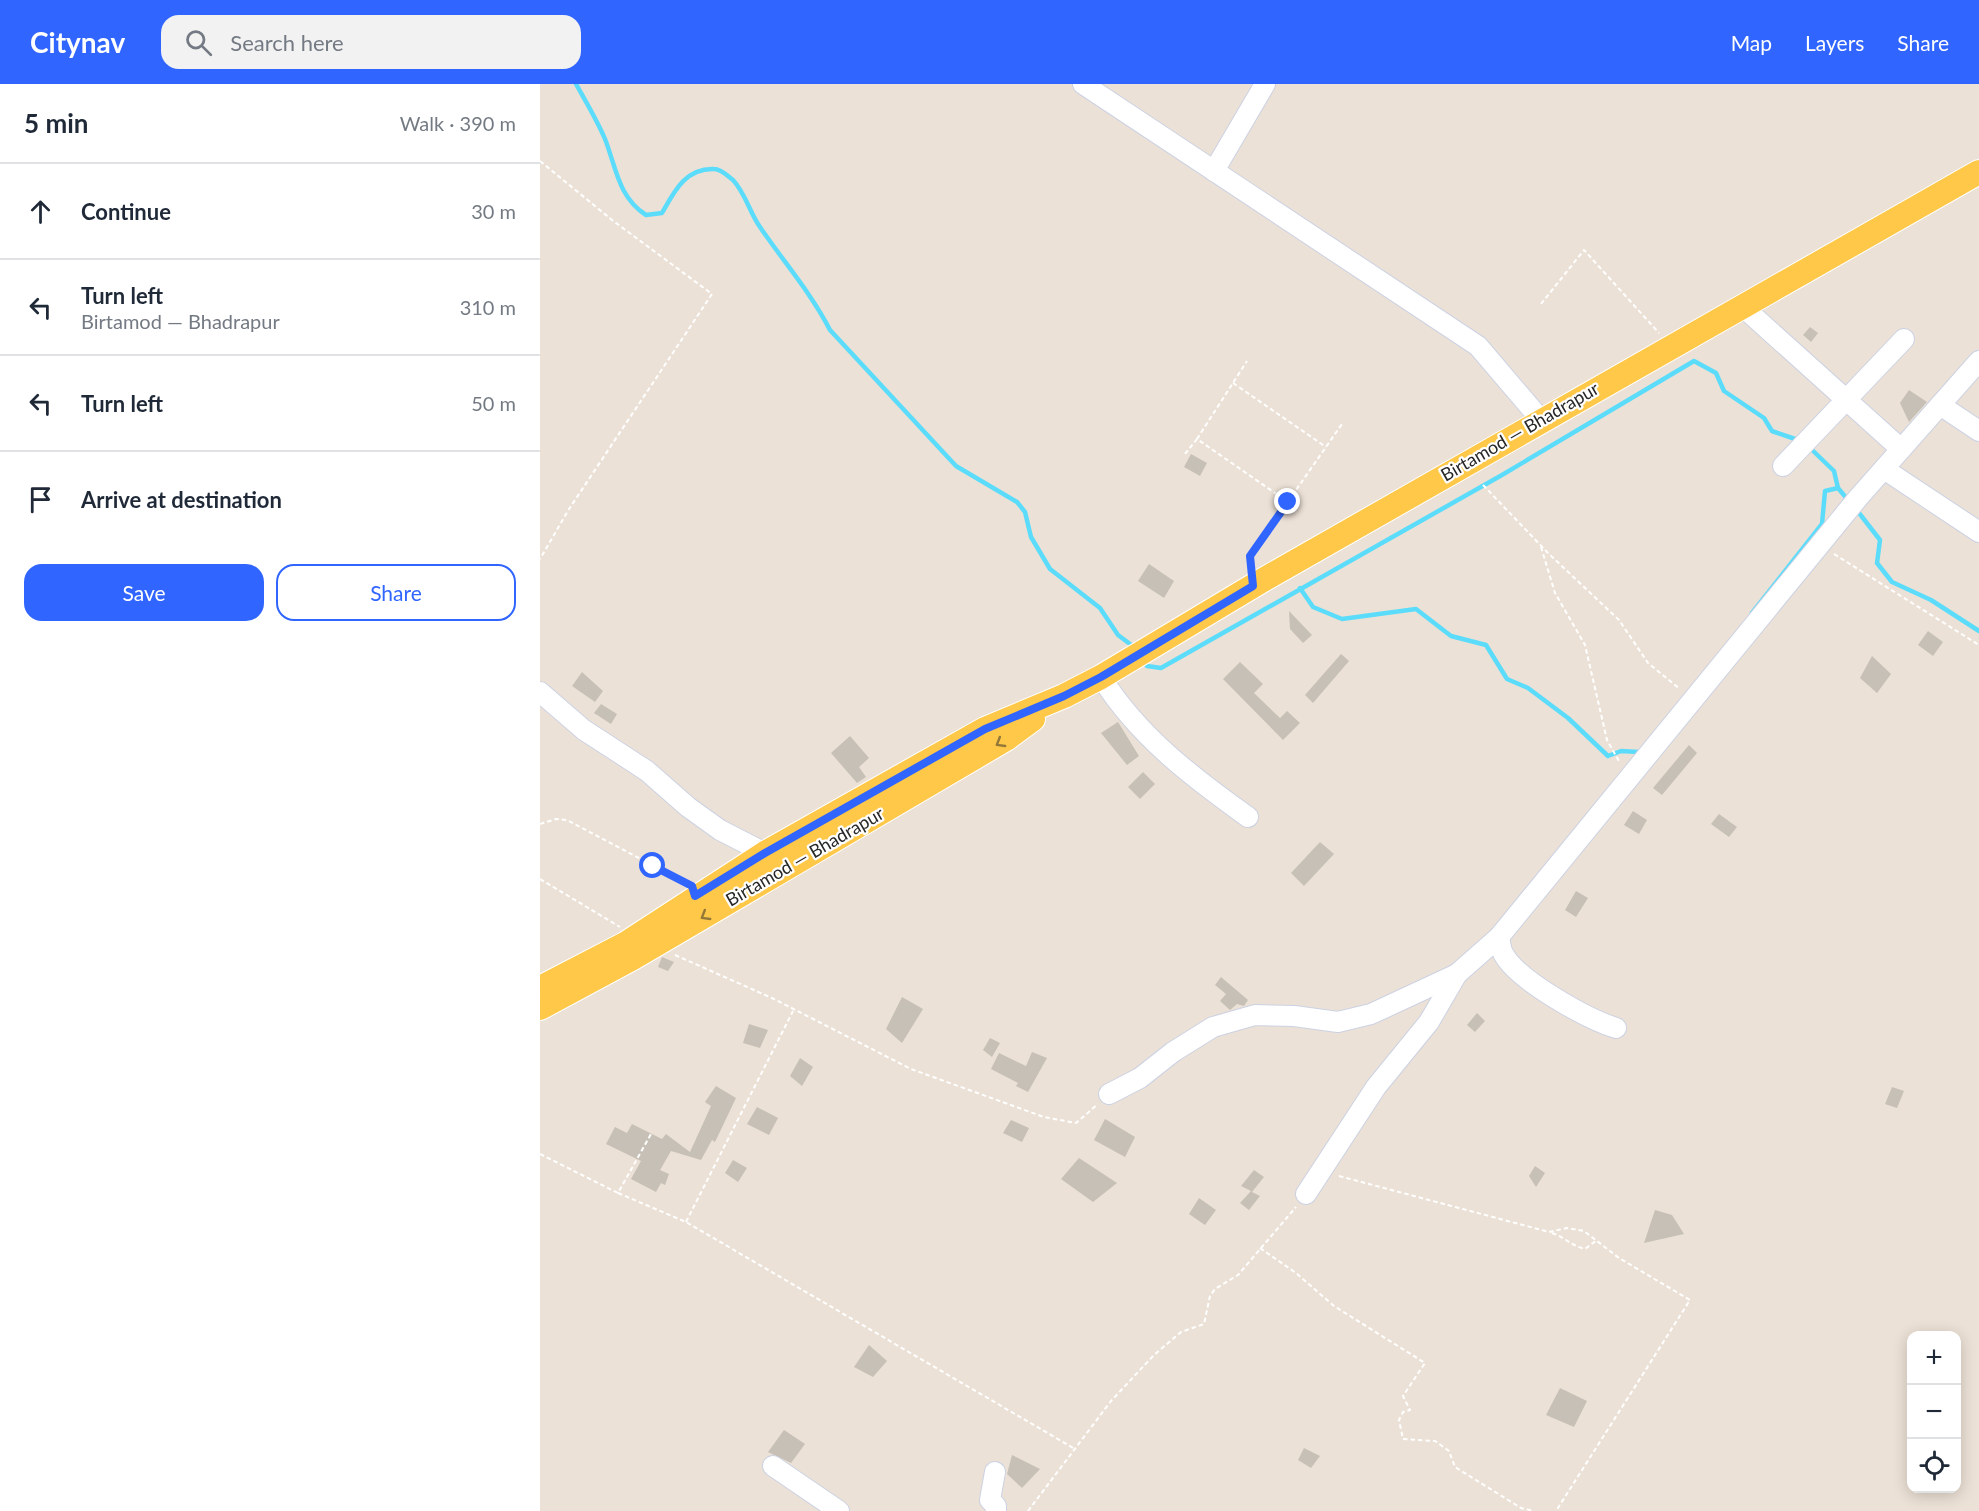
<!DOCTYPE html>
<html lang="en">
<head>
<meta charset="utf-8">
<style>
  :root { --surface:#fff; --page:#f2f2f3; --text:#1f2937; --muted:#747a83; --line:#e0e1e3; --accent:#3065ff }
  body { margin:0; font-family:Lato,sans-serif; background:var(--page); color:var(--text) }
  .controls { position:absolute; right:18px; bottom:18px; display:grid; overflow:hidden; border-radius:12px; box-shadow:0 3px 15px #0003 }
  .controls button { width:54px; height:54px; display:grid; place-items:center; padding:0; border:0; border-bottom:2px solid var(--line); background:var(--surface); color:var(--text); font:30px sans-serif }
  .stop { position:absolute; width:18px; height:18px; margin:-14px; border:4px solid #3065ff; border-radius:50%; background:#fff }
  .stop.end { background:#3065ff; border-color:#fff; box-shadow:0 2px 6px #0008 }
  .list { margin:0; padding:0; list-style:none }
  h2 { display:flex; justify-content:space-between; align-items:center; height:78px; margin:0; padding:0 24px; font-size:26px }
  h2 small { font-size:20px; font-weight:400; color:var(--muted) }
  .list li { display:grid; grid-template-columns:39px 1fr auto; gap:18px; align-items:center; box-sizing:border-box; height:96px; padding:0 24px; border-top:2px solid var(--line) }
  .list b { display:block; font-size:22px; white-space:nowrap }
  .list p { margin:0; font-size:20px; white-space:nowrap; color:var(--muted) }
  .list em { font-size:20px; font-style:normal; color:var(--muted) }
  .actions { display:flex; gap:12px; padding:18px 24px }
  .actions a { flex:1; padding:14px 0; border:2px solid var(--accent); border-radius:18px; text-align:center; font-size:21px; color:var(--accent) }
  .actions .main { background:var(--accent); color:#fff }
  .icon { flex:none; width:33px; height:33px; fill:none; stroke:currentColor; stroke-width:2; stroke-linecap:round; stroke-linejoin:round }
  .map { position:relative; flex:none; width:1439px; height:1427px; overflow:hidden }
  header { display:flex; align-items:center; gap:36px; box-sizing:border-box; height:84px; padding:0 30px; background:var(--accent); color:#fff }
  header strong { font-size:28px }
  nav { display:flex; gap:33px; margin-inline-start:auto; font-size:21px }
  .search { width:420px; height:54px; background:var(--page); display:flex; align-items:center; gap:15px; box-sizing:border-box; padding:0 21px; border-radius:18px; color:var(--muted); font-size:22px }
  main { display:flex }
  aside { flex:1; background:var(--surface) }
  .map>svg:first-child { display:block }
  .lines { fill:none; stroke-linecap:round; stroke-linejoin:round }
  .stream { stroke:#5cdcfb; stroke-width:4.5 }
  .building { fill:#c6c0b6 }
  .minor-casing { stroke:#ccd2e3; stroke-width:22 }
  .major-casing { stroke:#fff; stroke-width:26 }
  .path { stroke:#fff; stroke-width:2; stroke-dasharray:4.5 3; stroke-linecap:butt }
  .minor { stroke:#fff; stroke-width:20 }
  .major { stroke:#ffc848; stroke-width:24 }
  .oneway { stroke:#937838 }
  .route { stroke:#3065ff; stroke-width:8 }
  .labels { text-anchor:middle; stroke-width:4.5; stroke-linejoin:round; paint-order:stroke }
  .street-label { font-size:18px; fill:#272727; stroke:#fff }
</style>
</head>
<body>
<header>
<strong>Citynav</strong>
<div class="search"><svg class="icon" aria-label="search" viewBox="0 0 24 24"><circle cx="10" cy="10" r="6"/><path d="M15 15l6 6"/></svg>Search here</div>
<nav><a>Map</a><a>Layers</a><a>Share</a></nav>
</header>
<main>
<aside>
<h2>5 min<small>Walk · 390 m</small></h2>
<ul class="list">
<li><svg class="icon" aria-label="ahead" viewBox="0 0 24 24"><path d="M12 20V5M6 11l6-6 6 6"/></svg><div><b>Continue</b></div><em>30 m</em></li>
<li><svg class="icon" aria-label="left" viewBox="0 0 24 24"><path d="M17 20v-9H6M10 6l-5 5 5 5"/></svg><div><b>Turn left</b><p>Birtamod — Bhadrapur</p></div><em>310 m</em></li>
<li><svg class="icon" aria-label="left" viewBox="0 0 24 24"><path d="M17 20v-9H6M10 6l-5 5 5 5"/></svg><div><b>Turn left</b></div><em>50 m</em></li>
<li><svg class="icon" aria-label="arrive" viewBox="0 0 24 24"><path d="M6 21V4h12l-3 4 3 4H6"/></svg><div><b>Arrive at destination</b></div></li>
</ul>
<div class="actions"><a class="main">Save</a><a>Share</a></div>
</aside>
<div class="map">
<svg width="1439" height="1427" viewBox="0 0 1439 1427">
  <rect width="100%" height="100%" fill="#ece1d6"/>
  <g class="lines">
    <g class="stream">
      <path d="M36 0C46 18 57 36 65 55 76 83 78 113 106 131L122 129C134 108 145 84 174 85 181 85 188 92 193 96 205 109 209 126 218 140 242 176 270 207 290 246L416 382 477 418 485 428 491 453 510 485 560 524 578 551 594 563"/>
      <polyline points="1268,362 1294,387 1298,404 1308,416"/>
      <polyline points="1316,425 1340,456 1337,479 1352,498 1391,516 1439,547"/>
      <polyline points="760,504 773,523 802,535 876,525 911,552 946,561 967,595 988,604 1028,634 1068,672 1081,667 1099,668"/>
      <polyline points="1212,529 1282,440 1285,407 1298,404"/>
      <polyline points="604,577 607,582 621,584 962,391 1154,277 1176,289 1184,307 1224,334 1232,347 1261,357"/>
    </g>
  </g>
  <g class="building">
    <polygon points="1270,243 1278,249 1271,258 1263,251"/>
    <polygon points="1369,306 1387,318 1369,338 1360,319"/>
    <polygon points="651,370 667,379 660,392 644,383"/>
    <polygon points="609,480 634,497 624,514 598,497"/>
    <polygon points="749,527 772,551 763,559 750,545"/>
    <polygon points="1388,547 1403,558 1393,572 1378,561"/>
    <polygon points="801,570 809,577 773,619 765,611"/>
    <polygon points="1332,572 1351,590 1337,609 1320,594"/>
    <polygon points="700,578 723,600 714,609 740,634 747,627 760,639 743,656 683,595"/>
    <polygon points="42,588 63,607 55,618 32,602"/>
    <polygon points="61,620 77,630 71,640 54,629"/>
    <polygon points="578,638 599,672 587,681 561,649"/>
    <polygon points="310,652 329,674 319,683 326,693 317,699 291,669"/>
    <polygon points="1149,661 1157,669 1122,711 1113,704"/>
    <polygon points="603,688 615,700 600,715 588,703"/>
    <polygon points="1093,727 1107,736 1099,750 1084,741"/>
    <polygon points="1179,730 1197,743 1189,753 1171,740"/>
    <polygon points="780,758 794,770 764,802 751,789"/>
    <polygon points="1036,807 1048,814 1036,833 1025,826"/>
    <polygon points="122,873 134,878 128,887 118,883"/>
    <polygon points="681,893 708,916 704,922 697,920 690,926 680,917 686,910 675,901"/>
    <polygon points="362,913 383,925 362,959 346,945"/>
    <polygon points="937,929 945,937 935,948 927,941"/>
    <polygon points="209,940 228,946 220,964 203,959"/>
    <polygon points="450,954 460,959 452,973 443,966"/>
    <polygon points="492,968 507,974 488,1008 476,1002 478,999 451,985 459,969 486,982"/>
    <polygon points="260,974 273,983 262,1002 250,992"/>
    <polygon points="176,1002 196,1014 175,1058 172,1056 161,1076 131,1067 120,1086 129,1090 125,1101 121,1099 116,1108 91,1095 101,1077 66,1060 75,1043 87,1049 92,1040 122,1055 126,1050 150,1068 171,1022 165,1018"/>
    <polygon points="1352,1003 1364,1007 1357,1024 1345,1020"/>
    <polygon points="217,1023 238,1034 229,1051 207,1040"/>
    <polygon points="565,1035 595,1053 585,1073 554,1056"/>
    <polygon points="471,1036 489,1044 482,1058 463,1049"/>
    <polygon points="539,1074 577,1099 553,1118 521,1095"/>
    <polygon points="193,1076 207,1084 198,1098 185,1089"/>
    <polygon points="995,1082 1005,1089 996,1103 989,1092"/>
    <polygon points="714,1086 724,1093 712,1108 720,1112 709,1126 700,1119 711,1107 701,1102"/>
    <polygon points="659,1114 676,1126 665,1141 649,1130"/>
    <polygon points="1115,1126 1132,1131 1144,1150 1104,1159"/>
    <polygon points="329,1261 347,1277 333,1293 314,1283"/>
    <polygon points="1020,1304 1047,1317 1034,1343 1006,1331"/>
    <polygon points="244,1346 265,1360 251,1379 228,1368"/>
    <polygon points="764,1364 780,1372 771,1384 758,1376"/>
    <polygon points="472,1371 500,1385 482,1404 467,1390"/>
  </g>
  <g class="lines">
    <g class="minor-casing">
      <g id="minor">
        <polyline points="543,0 938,262 1001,336"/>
        <polyline points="674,87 725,0"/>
        <polyline points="1202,222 1361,365"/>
        <polyline points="1400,321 1439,347"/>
        <polyline points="1243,382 1364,255"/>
        <polyline points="1344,385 1439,448"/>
        <path d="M561 593C598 652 652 693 708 733"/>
        <polyline points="0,608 44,646 107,687 148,723 180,746 225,769"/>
        <path d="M959 853C960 858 961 867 964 871 979 897 1047 935 1076 944"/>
        <polyline points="569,1010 600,994 633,968 673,943 715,931 754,932 798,938 831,930 917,890 959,853 1318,414 1439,277"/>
        <polyline points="766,1110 836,1003 889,938 917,890"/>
        <polyline points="233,1382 299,1427"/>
        <polyline points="455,1388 450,1416 456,1422 456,1427"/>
      </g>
    </g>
    <g class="major-casing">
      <g id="major">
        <polyline points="0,904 85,860 225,769 445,645 524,612 561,593 723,496 1439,88"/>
        <polyline points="0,924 93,874 466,655 493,635"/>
      </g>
    </g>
    <g class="path">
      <polyline points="0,77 72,136 172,210 29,425 0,475"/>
      <polyline points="1001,220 1044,166 1119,249"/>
      <polyline points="693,299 786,363"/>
      <polyline points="657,355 707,277"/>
      <polyline points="645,370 657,355 748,418"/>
      <polyline points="943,401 1008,469 1079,536 1108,579 1140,605"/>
      <polyline points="1001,463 1015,509 1045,561 1067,656 1080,679"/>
      <polyline points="1294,470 1439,561"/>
      <polyline points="711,481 710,472 802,340"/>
      <polyline points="0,740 16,735 27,736 146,799"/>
      <polyline points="0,795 80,843"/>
      <polyline points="135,871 232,914 371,985 504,1033 536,1039 558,1020"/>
      <polyline points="0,1070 78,1109 111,1050"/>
      <polyline points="799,1092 1009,1148 1027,1144 1044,1147 1079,1174 1150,1216 1016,1427"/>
      <polyline points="78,1109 146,1138 535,1365"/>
      <polyline points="146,1138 253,927"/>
      <path d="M1012 1149C1024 1153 1032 1162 1045 1165L1057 1156"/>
      <polyline points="720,1164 756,1189 794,1222 885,1279 863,1312 870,1326 863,1328 859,1336 863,1355 895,1357 909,1367 915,1383 981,1424 994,1427"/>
      <polyline points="488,1427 571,1317 614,1271 641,1248 664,1240 670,1212 675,1205 698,1191 756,1123"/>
    </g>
    <use href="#minor" class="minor"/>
    <use href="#major" class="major"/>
  </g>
  <defs><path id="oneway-chevron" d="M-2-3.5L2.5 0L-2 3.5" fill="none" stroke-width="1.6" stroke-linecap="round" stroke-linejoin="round" transform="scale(1.5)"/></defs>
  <g class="oneway">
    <use href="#oneway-chevron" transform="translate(460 659) rotate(149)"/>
    <use href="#oneway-chevron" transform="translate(165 832) rotate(149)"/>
  </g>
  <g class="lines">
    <polyline class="route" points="113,782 152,802 155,812 225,769 445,645 524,612 561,593 713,502 710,472 748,418"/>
  </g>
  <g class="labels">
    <g class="street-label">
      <text transform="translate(980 348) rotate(-30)" y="6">Birtamod — Bhadrapur</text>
      <text transform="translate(265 773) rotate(-30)" y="6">Birtamod — Bhadrapur</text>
    </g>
  </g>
</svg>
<div class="controls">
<button>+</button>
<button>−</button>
<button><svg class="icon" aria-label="locate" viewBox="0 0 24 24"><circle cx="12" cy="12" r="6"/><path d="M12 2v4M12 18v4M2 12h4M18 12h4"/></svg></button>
</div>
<div class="stop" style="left:113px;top:782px"></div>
<div class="stop end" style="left:748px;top:418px"></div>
</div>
</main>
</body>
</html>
